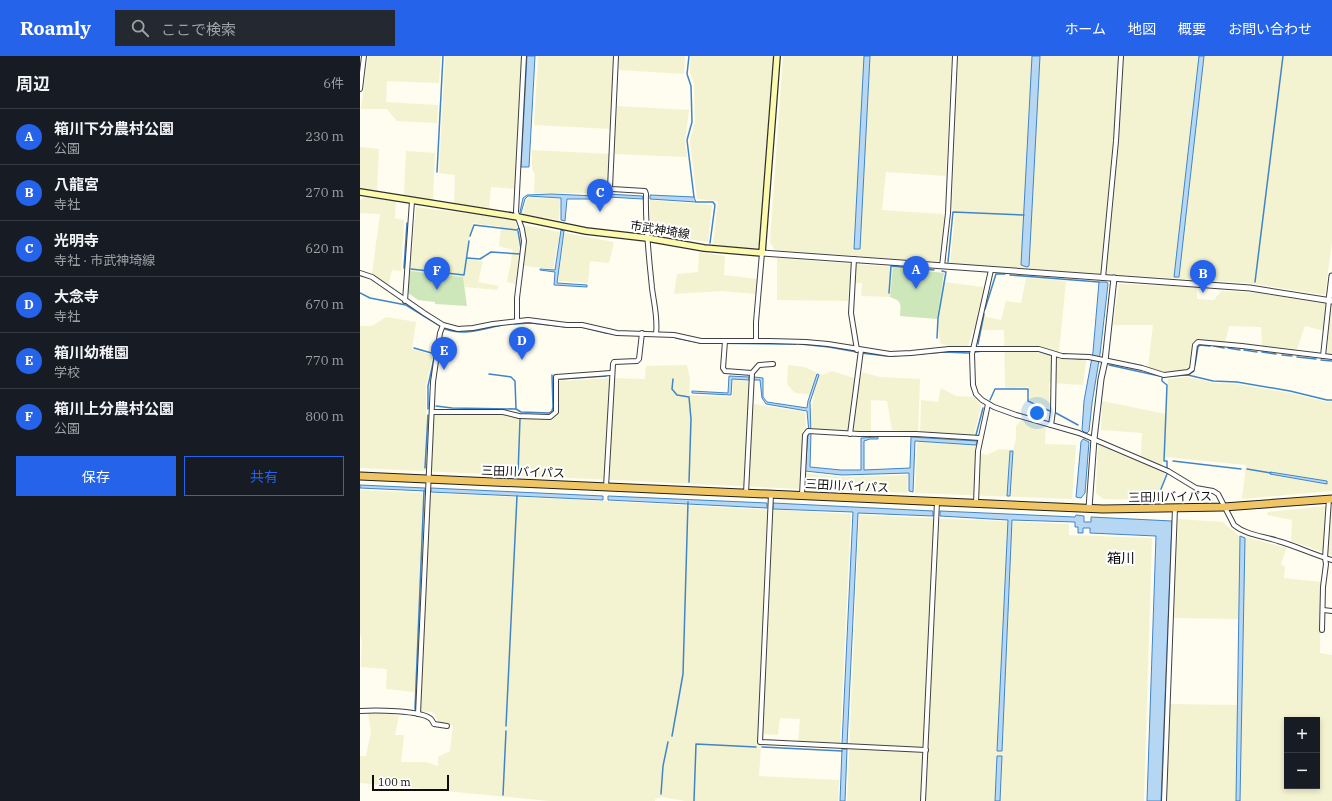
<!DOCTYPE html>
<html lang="ja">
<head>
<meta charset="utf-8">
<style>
  :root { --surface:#171b24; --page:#242831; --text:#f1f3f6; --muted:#9ea1a6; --line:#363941; --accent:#2563eb }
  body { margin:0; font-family:"IBM Plex Serif","Noto Sans JP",serif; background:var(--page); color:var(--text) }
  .controls { position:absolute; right:12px; bottom:12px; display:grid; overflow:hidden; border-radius:0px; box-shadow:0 2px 6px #0003 }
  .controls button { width:36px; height:36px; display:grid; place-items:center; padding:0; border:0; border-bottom:1px solid var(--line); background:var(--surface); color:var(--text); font:20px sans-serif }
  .scale { position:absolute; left:12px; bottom:10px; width:77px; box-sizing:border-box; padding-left:4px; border:2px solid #0e0e0e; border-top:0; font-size:11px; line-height:14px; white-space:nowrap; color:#0e0e0e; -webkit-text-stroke:3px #fff; paint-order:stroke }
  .you { position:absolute; left:677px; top:357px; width:14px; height:14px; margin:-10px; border:3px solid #fff; border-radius:50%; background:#1a73e8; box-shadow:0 0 0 6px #1a73e833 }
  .badge { display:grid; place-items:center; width:26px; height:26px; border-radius:50%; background:var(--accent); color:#fff; font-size:13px; font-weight:700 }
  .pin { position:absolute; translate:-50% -33px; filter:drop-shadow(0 1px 2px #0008) }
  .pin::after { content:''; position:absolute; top:21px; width:14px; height:12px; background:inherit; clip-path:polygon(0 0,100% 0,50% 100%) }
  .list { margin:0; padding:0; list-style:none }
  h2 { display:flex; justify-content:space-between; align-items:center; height:52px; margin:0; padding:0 16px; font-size:17px }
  h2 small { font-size:13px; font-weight:400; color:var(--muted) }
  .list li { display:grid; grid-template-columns:26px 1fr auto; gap:12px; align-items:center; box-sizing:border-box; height:56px; padding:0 16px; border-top:1px solid var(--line) }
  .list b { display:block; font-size:15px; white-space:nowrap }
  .list p { margin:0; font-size:13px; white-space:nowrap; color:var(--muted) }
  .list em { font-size:13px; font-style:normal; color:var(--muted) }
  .actions { display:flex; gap:8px; padding:12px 16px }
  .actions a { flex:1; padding:9px 0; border:1px solid var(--accent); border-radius:0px; text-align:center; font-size:14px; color:var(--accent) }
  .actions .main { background:var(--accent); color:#fff }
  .icon { flex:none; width:22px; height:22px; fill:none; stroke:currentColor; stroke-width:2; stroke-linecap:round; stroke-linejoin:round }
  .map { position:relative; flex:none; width:972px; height:745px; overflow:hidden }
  header { display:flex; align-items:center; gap:24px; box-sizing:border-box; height:56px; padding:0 20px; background:var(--accent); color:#fff }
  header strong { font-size:19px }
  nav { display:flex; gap:22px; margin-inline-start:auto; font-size:14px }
  .search { width:280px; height:36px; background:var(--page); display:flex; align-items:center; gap:10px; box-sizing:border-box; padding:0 14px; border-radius:0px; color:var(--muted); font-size:15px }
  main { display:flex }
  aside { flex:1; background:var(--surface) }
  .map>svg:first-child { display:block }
  .farmland { fill:#f3f3d1; fill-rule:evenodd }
  .green { fill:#cee7ba }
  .water { fill:#b6d7f3; stroke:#4185c7 }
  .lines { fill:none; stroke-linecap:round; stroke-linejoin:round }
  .stream { stroke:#4185c7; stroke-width:1.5 }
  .minor-casing { stroke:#414141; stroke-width:6 }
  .tertiary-casing { stroke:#414141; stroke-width:7 }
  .secondary-casing { stroke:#303030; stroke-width:8 }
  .trunk-casing { stroke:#1f1f1f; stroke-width:9 }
  .minor { stroke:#fff; stroke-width:4 }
  .tertiary { stroke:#fff; stroke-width:5 }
  .secondary { stroke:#fbfaae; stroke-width:5.5 }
  .trunk { stroke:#f0c665; stroke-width:7 }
  .labels { text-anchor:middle; stroke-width:4; stroke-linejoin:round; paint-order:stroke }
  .street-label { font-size:12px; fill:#0e0e0e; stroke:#fff }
  .quarter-label { font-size:14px; fill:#0e0e0e; stroke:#fff }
</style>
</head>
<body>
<header>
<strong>Roamly</strong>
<div class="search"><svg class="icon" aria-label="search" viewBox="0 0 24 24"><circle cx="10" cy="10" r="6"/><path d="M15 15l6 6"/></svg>ここで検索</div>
<nav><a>ホーム</a><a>地図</a><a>概要</a><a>お問い合わせ</a></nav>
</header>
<main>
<aside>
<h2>周辺<small>6件</small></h2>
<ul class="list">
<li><span class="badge">A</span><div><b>箱川下分農村公園</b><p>公園</p></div><em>230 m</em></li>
<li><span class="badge">B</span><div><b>八龍宮</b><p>寺社</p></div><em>270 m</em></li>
<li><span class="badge">C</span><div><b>光明寺</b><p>寺社 · 市武神埼線</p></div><em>620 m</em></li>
<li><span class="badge">D</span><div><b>大念寺</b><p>寺社</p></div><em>670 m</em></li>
<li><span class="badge">E</span><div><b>箱川幼稚園</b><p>学校</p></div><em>770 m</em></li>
<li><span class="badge">F</span><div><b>箱川上分農村公園</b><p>公園</p></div><em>800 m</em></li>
</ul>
<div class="actions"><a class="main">保存</a><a>共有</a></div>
</aside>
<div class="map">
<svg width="972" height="745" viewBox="0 0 972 745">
  <rect width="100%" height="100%" fill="#fefdf0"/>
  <g class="farmland">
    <polygon points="8,0 81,0 79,27 27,25 26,46 78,49 77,67 37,65 27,53 1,53"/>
    <polygon points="85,0 162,0 155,133 131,131 129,153 94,148 95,119 79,117"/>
    <polygon points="178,0 254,0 251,73 174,69"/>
    <polygon points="259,0 325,0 324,18 259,14"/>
    <polygon points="331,0 413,0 399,188 396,193 353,189 358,145 337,143 330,85 335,65 334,28 330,16"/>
    <polygon points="423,0 592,0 586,120 526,116 522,154 582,158 585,161 579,204 575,206 415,194 410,186"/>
    <polygon points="598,0 972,0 972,186 965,239 888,227 590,208 595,158 592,150"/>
    <polygon points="257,50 329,54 325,85 327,101 255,98"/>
    <polygon points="0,91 19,93 17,134 0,132"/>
    <polygon points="172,94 250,98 247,135 236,137 174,137 175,119 172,113"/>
    <polygon points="46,95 75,97 73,144 44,139"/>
    <polygon points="7,140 36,145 35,162 44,164 41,215 32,214 28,230 12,217 20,158 0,157 0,144"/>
    <polygon points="167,141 200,143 199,164 163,159"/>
    <polygon points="290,144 352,149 348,186 306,180 306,168 290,167"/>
    <polygon points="56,151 156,164 160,195 155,228 147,226 153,194 139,190 141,171 113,167 105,203 123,205 118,226 139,230 137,234 104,231 103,221 50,215"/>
    <polygon points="164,169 200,176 193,213 164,210 166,180"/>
    <polygon points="205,177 254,186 249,207 230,205 228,227 198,225"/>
    <polygon points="339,196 365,200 364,219 397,223 396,238 362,235 314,238 317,218 338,216"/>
    <polygon points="417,202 533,211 530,241 501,240 502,227 489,227 488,245 417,244"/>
    <polygon points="666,222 706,225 699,296 703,298 727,299 723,329 689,327 689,353 670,344 669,331 645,332 644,274 613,274 608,290 589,290 580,287 577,263 583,226 624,231 617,259 641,264 646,245 661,247"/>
    <polygon points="759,228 837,231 837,243 854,244 861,235 899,237 972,249 972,298 967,297 968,276 945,270 937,293 902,290 901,271 869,270 865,287 837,283 832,287 829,310 824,314 804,316 788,311 793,269 753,269"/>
    <polygon points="26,261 56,266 52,293 73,299 66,330 66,359 145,359 159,362 191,363 199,356 199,325 250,322 285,323 286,310 327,309 330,324 329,339 372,341 373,324 389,325 388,347 445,356 446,371 443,375 439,433 0,412 0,270 12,270"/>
    <polygon points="428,309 445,311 462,319 472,315 500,324 502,316 520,321 560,323 558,376 532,374 527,345 511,344 511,376 452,374 451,354 454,339 435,337 427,328"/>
    <polygon points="827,321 854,327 876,328 930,337 967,346 972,346 972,435 882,443 886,409 805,401 801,410 781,401 782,377 741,374 742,345 806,358 808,323"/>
    <polygon points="581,332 596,340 615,341 621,350 614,379 616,396 627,399 639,393 653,394 656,383 656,370 662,363 686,370 685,388 716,389 712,443 555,437 557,387 560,386 561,344 578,346"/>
    <polygon points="738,387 806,417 800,433 800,444 743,443 736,437"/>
    <polygon points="445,417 484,421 548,419 547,437 444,432"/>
    <polygon points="0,434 243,445 491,458 480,687 438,686 440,663 420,662 418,679 403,678 401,691 399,720 479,724 478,745 325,745 302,741 295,743 295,745 189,745 0,727 0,700 6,700 11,676 8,657 22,656 39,660 35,679 44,679 41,706 65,706 78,710 78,701 90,695 93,669 78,666 73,656 54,655 55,636 26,633 27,613 1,611 2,585 0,577"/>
    <polygon points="966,450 967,453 972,452 972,499 931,485 932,464 907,459 908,456"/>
    <polygon points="499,459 709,468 709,479 792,482 784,745 487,745"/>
    <path d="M818 463 863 466 878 479 927 492 924 499 921 508 925 511 924 522 961 526 960 597 972 599V745H806L810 648 878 649 879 563 814 562ZM927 664H957V730H927Z"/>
  </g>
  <g class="green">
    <path d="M533 211 584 217 577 263 540 260C541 248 542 245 530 241Z"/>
    <polygon points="50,215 103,221 107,250 75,248 75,246 58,244 48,237"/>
  </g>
  <g class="water">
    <polygon points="167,0 175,0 169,111 161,111"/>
    <polygon points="504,0 510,0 500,193 494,193"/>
    <polygon points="672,0 680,0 669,210 667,211 661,209"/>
    <polygon points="839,0 844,0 819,221 814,221"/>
    <polygon points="191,138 237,140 248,138 282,140 283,141 283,143 248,141 242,143 207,143 205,165 201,164 201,142 168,140 165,143 161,157 160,156 163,142 167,139"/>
    <polygon points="290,139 334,141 336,146 290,143"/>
    <polygon points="201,174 204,175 197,227 227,229 227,231 194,229 195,216 180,214 180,213 195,214"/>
    <polygon points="739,226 747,226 748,228 740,298 732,347 729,375 727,377 724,376 722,374 724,345 733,296"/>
    <polygon points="457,318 459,319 450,346 451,378 450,411 481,414 501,414 501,382 518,381 518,383 510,383 504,385 504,414 550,412 551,381 617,385 616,389 555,385 553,436 549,435 549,417 482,419 445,415 448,379 449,377 447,355 406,348 402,342 400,324 394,324 394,321 403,322 403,341 407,346 447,352 448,345"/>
    <polygon points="369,320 389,321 389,324 372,323 371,339 332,337 332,335 368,337"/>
    <polygon points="723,383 729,386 725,437 721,442 716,441 721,386"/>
    <polygon points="650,395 653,395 650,440 647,440"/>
    <polygon points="910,416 967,425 967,428 910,418"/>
    <polygon points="0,429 65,432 65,435 0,432"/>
    <polygon points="71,432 243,440 243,444 71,436"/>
    <polygon points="248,440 407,447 407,452 248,444"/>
    <polygon points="413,447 573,455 573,460 498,457 487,689 482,688 493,456 413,453"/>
    <polygon points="580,455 715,461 716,459 724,460 724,466 731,466 731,461 812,465 801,745 787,745 796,480 730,477 730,472 723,472 723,477 718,477 718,471 715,471 715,466 652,464 642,695 637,695 648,464 580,460"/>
    <polygon points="880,480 885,482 880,745 876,745"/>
    <polygon points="482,693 487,693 485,745 480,745"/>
    <polygon points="637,700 642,700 640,745 635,745"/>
  </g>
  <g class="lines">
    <g class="stream">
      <polyline points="329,0 327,18 331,30 332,66 327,84 334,141"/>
      <polyline points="77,116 83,0"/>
      <polyline points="336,146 353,146 355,149 350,187"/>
      <polyline points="158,175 161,193"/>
      <polyline points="110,180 114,169 157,174 159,172"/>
      <polyline points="107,202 120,203 131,196 160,198"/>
      <polyline points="588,206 593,156 664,159"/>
      <polyline points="44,212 47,167"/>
      <polyline points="51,213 104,219 109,185"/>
      <polyline points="650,219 739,226"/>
      <polyline points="895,226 923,0"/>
      <path d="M0 237 10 242 46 249 85 273C104 280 123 273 142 269"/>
      <polyline points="529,237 531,210 574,214"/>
      <polyline points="625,253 636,218 645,218"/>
      <polyline points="154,268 171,267 207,271 222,271 246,277 267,279"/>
      <polyline points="316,282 341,287 436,288"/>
      <polyline points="577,282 578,262 586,216 582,215"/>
      <polyline points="440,288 469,291 497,296"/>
      <polyline points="618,288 624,258"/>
      <polyline points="854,290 864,292"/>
      <polyline points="54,292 75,298 68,330 68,353"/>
      <polyline points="868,292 880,294"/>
      <polyline points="884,294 897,296"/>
      <polyline points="615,296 623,295 678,295 690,299"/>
      <polyline points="902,296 916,298"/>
      <polyline points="501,297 527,300"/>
      <polyline points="922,299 932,300"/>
      <polyline points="531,300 584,296 609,297"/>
      <polyline points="697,301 722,303"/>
      <polyline points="937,301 956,303"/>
      <polyline points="961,304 972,305"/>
      <polyline points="749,309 804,321"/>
      <polyline points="835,309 838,291 840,289 850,290"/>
      <polyline points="129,318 151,321 155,325 156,353"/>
      <polyline points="828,319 834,315"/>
      <polyline points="810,320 828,319 853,325 877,326 930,335 967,344 972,344"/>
      <polyline points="802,321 802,325 807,329 804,405 807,405 807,413"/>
      <polyline points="200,323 246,320"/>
      <polyline points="313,323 312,333 317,339 329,341 331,363 329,426"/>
      <polyline points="630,344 635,333 668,333 668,345 690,355"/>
      <polyline points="76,350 92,352 156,353 161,356 189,357 192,355 193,351 192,319"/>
      <polyline points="696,357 718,369"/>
      <polyline points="616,379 623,352"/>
      <polyline points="813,405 881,413"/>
      <polyline points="65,412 68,359"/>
      <polyline points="887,413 911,417"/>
      <polyline points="158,418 160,363"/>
      <polyline points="802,444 801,433 807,418"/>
      <polyline points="55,653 64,435"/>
      <polyline points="146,670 157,440"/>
      <polyline points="312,680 323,618 328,446"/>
      <polyline points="402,691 482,695"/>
      <polyline points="301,738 303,710 308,686"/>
      <polyline points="143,739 146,675"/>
      <polyline points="334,745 336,688 396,691"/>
    </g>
    <g class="minor-casing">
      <g id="minor">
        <path d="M256 0 250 132 252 133 285 135 286 138C285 169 289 201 292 232 294 248 298 262 296 278"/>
        <polyline points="0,33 4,0"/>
        <polyline points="494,203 491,257 497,294"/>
        <polyline points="582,210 588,157 595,0"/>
        <path d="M631 214 612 298 613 329 616 338 622 344 634 351 656 359 719 377 808 415 836 432 853 435 858 438 874 469C886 479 903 480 918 485 936 490 954 499 972 504"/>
        <polyline points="0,217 12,221 64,257 83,269 98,273 113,272 133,268 168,264 207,269 222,269 257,277 314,279 341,285 410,285 446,286 468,288 530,298 551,297 589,293 679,293 702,300 729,301 782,312 804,319 828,316 832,313 835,289 838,286 882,290 972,301"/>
        <polyline points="743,222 756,85 761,0"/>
        <polyline points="45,245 52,145"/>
        <polyline points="157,264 157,242 164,185 162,173 156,156 164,0"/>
        <polyline points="365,285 363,312 365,315 392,317"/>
        <polyline points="396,285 396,266 402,197"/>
        <polyline points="963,300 969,244"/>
        <polyline points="72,356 143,356 159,360 190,361 196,356 196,321 251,317"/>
        <polyline points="691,369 693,355 694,298"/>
        <polyline points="490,378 501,294"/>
        <polyline points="246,431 253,308 254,306 277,305 279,303 282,277"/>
        <polyline points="386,437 392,317 399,309 413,308"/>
        <polyline points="411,438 400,686 566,694"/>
        <polyline points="442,439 445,379 448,375 499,378 556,378 620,382"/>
        <polyline points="616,447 618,395 628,348"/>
        <polyline points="963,554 972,555"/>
        <polyline points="962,574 963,531 966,508 965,502 969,443"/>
        <path d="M0 655C14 654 61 654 71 663 72 664 73 666 74 668L87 670"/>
        <polyline points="58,658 73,326 80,277 83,269"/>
        <polyline points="563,745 577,446"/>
        <polyline points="804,745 815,452"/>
      </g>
    </g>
    <g class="tertiary-casing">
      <g id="tertiary">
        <polyline points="402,197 890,232 972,245"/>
        <polyline points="969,244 972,220"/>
        <polyline points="729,452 734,383 741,323 745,305 754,222"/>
      </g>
    </g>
    <g class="secondary-casing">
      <polyline id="secondary" points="0,136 158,161 226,175 287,182 344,192 402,197 417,0"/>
    </g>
    <g class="trunk-casing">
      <polyline id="trunk" points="0,420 743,453 864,451 972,443"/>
    </g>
    <use href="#minor" class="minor"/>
    <use href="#tertiary" class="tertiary"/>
    <use href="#secondary" class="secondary"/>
    <use href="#trunk" class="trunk"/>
  </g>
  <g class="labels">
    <g class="street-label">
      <text transform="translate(300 174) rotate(9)" y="4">市武神埼線</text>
      <text transform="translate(163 416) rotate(2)" y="4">三田川バイパス</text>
      <text transform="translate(487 430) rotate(3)" y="4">三田川バイパス</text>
      <text transform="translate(810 441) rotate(-1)" y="4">三田川バイパス</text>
    </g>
    <g class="quarter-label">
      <text x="761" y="507">箱川</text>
    </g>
  </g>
</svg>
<div class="controls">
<button>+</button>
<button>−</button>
</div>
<div class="scale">100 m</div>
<div class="you"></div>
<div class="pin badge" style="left:556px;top:233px">A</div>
<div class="pin badge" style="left:843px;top:237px">B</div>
<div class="pin badge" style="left:240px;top:156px">C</div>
<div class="pin badge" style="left:162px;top:304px">D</div>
<div class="pin badge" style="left:84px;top:314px">E</div>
<div class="pin badge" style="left:77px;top:234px">F</div>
</div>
</main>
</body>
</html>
